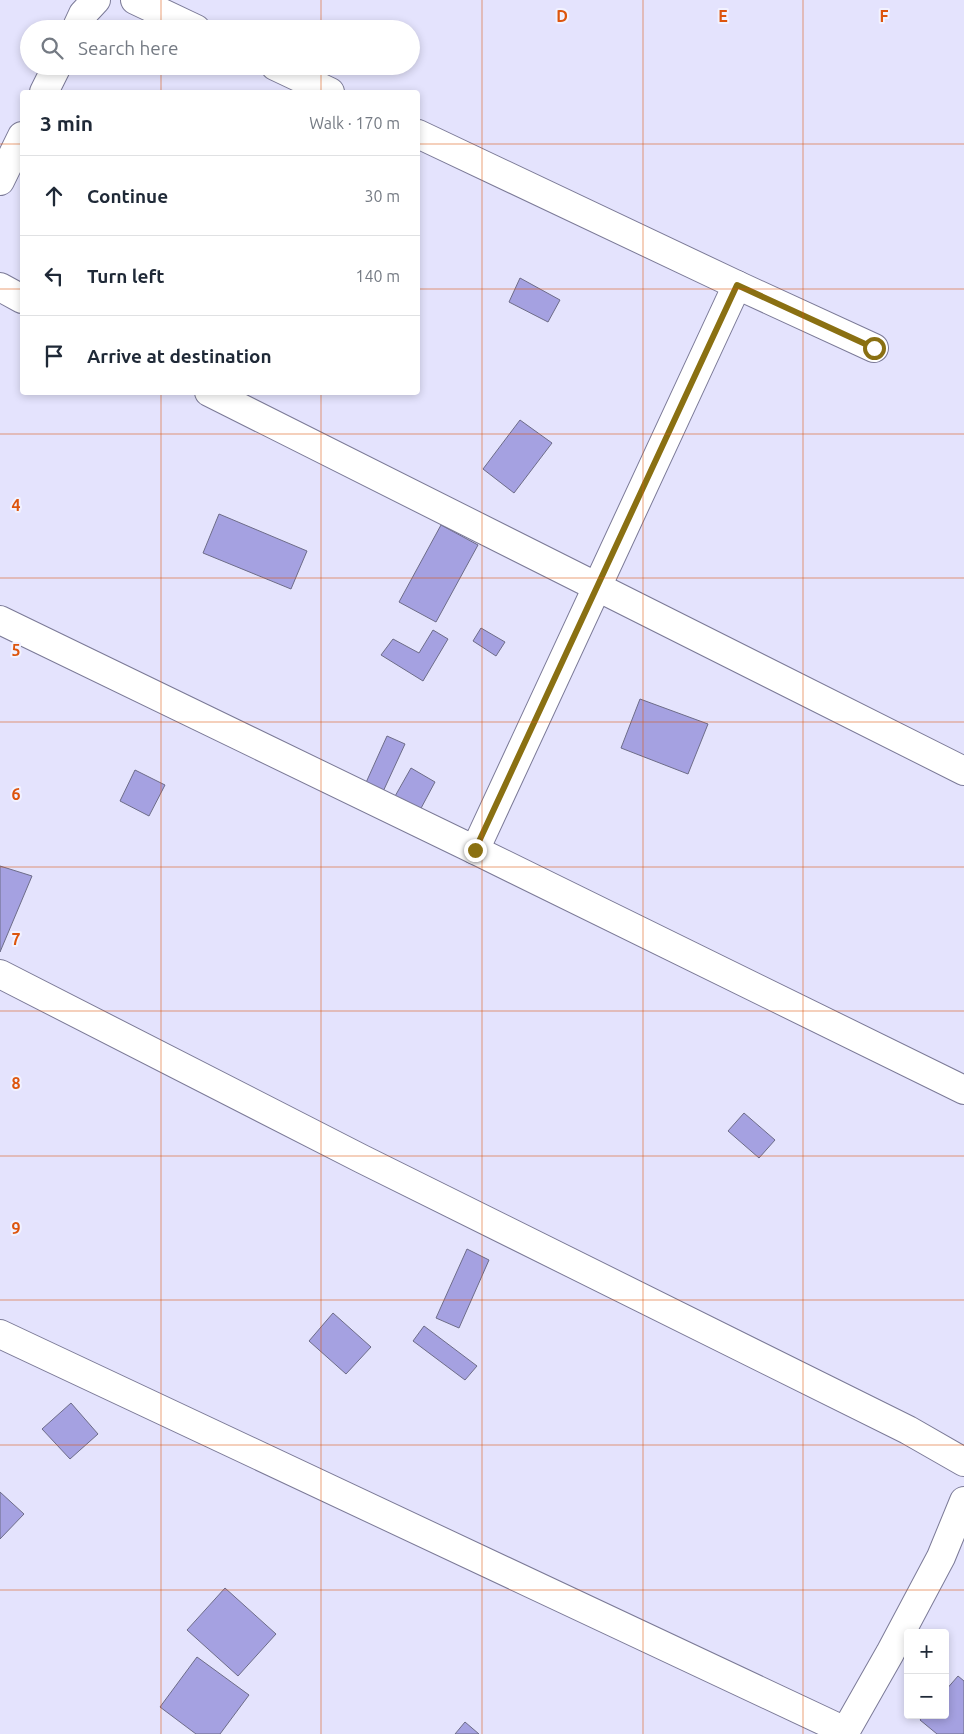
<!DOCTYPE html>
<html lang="en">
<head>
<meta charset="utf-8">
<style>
  :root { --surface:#fff; --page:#f2f2f3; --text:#1f2937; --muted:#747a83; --line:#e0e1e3 }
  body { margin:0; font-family:Ubuntu,sans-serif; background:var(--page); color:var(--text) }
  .controls { position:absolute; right:15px; bottom:15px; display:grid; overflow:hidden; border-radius:5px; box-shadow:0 2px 8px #0003 }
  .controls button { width:45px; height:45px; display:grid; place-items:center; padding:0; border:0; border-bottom:1px solid var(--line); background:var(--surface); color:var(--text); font:25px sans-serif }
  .stop { position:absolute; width:15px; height:15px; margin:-11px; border:4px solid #8a7012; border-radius:50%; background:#fff }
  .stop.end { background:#8a7012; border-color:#fff; box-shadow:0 1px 5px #0008 }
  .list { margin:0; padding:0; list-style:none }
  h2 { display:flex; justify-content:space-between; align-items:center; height:65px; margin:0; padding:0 20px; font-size:21px }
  h2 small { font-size:16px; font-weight:400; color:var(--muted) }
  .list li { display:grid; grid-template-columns:32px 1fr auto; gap:15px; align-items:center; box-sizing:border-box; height:80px; padding:0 20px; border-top:1px solid var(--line) }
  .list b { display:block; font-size:19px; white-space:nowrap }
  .list em { font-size:16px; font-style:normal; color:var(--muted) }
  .icon { flex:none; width:28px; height:28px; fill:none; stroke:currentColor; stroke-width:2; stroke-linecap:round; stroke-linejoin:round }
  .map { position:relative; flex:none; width:964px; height:1734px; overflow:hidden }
  .search { position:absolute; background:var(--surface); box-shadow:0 2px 8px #0003; left:20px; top:20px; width:400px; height:55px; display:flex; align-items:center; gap:12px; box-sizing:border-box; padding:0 18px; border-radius:28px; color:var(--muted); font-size:19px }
  .panel { position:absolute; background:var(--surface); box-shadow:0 2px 8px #0003; left:20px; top:90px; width:400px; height:305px; border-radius:5px }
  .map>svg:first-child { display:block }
  .building { fill:#a5a1e1; stroke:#6d6c88 }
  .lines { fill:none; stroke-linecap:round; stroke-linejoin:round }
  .street-casing { stroke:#7b7a97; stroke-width:30 }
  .street { stroke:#fff; stroke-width:28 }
  .route { stroke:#8a7012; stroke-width:6 }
  .grid { fill:none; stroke:#dd550d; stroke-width:1; stroke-opacity:0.55 }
  .grid-label { font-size:16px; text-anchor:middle; font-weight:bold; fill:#dd550d; stroke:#f2f2ff; stroke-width:4; stroke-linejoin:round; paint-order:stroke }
</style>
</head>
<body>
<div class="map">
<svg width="964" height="1734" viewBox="0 0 964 1734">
  <rect width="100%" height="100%" fill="#e4e3fd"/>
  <g class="building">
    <polygon points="520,278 560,300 548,322 509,302"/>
    <polygon points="520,420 552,443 514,493 483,469"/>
    <polygon points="219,514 307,551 291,589 203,553"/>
    <polygon points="441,525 478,545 436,622 399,602"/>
    <polygon points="481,628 505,642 496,656 473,641"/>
    <polygon points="433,630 448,639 423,681 381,655 393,639 419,653"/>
    <polygon points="640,699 708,724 688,774 621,748"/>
    <polygon points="387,736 405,744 381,796 364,787"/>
    <polygon points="411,768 435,782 419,812 394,798"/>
    <polygon points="135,770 165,785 149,816 120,801"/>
    <polygon points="0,866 32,876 0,952"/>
    <polygon points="744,1113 775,1140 759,1158 728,1131"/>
    <polygon points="467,1249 489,1260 459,1328 436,1318"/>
    <polygon points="333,1313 371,1347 346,1374 309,1341"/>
    <polygon points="424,1326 477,1366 465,1380 413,1341"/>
    <polygon points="71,1403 98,1434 70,1459 42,1429"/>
    <polygon points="0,1492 24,1514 0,1539"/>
    <polygon points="225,1588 276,1634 238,1676 187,1630"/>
    <polygon points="197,1657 249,1695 220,1734 196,1734 160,1707"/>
    <polygon points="958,1676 964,1681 964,1734 937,1734 920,1720 924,1715 945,1715 945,1691"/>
    <polygon points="465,1722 479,1734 455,1734"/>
  </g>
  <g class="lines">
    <g class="street-casing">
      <g id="street">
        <polyline points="135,0 196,29"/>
        <polyline points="76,29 83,14 96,0"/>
        <polyline points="275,66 330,92"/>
        <polyline points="44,92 57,66"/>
        <polyline points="418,134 737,285 874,348"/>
        <polyline points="0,181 22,136"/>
        <polyline points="0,287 22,299"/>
        <polyline points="209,392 964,771"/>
        <polyline points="0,620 475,850 964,1090"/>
        <polyline points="475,850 737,285"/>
        <polyline points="0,974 362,1159 908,1430 964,1462"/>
        <polyline points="0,1334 845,1731"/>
        <polyline points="844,1734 890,1653 941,1557 964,1501"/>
      </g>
    </g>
    <use href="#street" class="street"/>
  </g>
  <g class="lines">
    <polyline class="route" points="475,850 737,285 874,348"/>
  </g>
  <path class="grid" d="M161 0V29M321 0V29M482 0V1734M643 0V1734M803 0V1734M161 66V92M321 66V92M0 144H22M418 144H964M0 289H22M418 289H964M161 392V1734M321 392V1734M0 434H964M0 578H964M0 722H964M0 867H964M0 1011H964M0 1156H964M0 1300H964M0 1445H964M0 1590H964"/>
  <g class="grid-label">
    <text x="562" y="22">D</text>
    <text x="723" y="22">E</text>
    <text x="884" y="22">F</text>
    <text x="16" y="511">4</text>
    <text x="16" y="656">5</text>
    <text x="16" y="800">6</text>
    <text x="16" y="945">7</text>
    <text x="16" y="1089">8</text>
    <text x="16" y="1234">9</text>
  </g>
</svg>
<div class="controls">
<button>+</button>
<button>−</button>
</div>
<div class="stop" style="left:874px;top:348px"></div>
<div class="stop end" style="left:475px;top:850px"></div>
<div class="search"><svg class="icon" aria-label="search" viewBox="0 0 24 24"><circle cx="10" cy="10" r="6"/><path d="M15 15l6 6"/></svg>Search here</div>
<section class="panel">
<h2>3 min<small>Walk · 170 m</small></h2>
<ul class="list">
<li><svg class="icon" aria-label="ahead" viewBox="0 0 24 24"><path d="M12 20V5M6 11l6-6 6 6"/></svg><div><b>Continue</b></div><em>30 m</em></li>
<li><svg class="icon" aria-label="left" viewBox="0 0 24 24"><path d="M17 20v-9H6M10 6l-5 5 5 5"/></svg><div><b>Turn left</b></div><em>140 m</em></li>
<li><svg class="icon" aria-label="arrive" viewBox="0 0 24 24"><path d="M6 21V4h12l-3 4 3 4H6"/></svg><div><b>Arrive at destination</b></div></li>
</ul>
</section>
</div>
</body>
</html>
